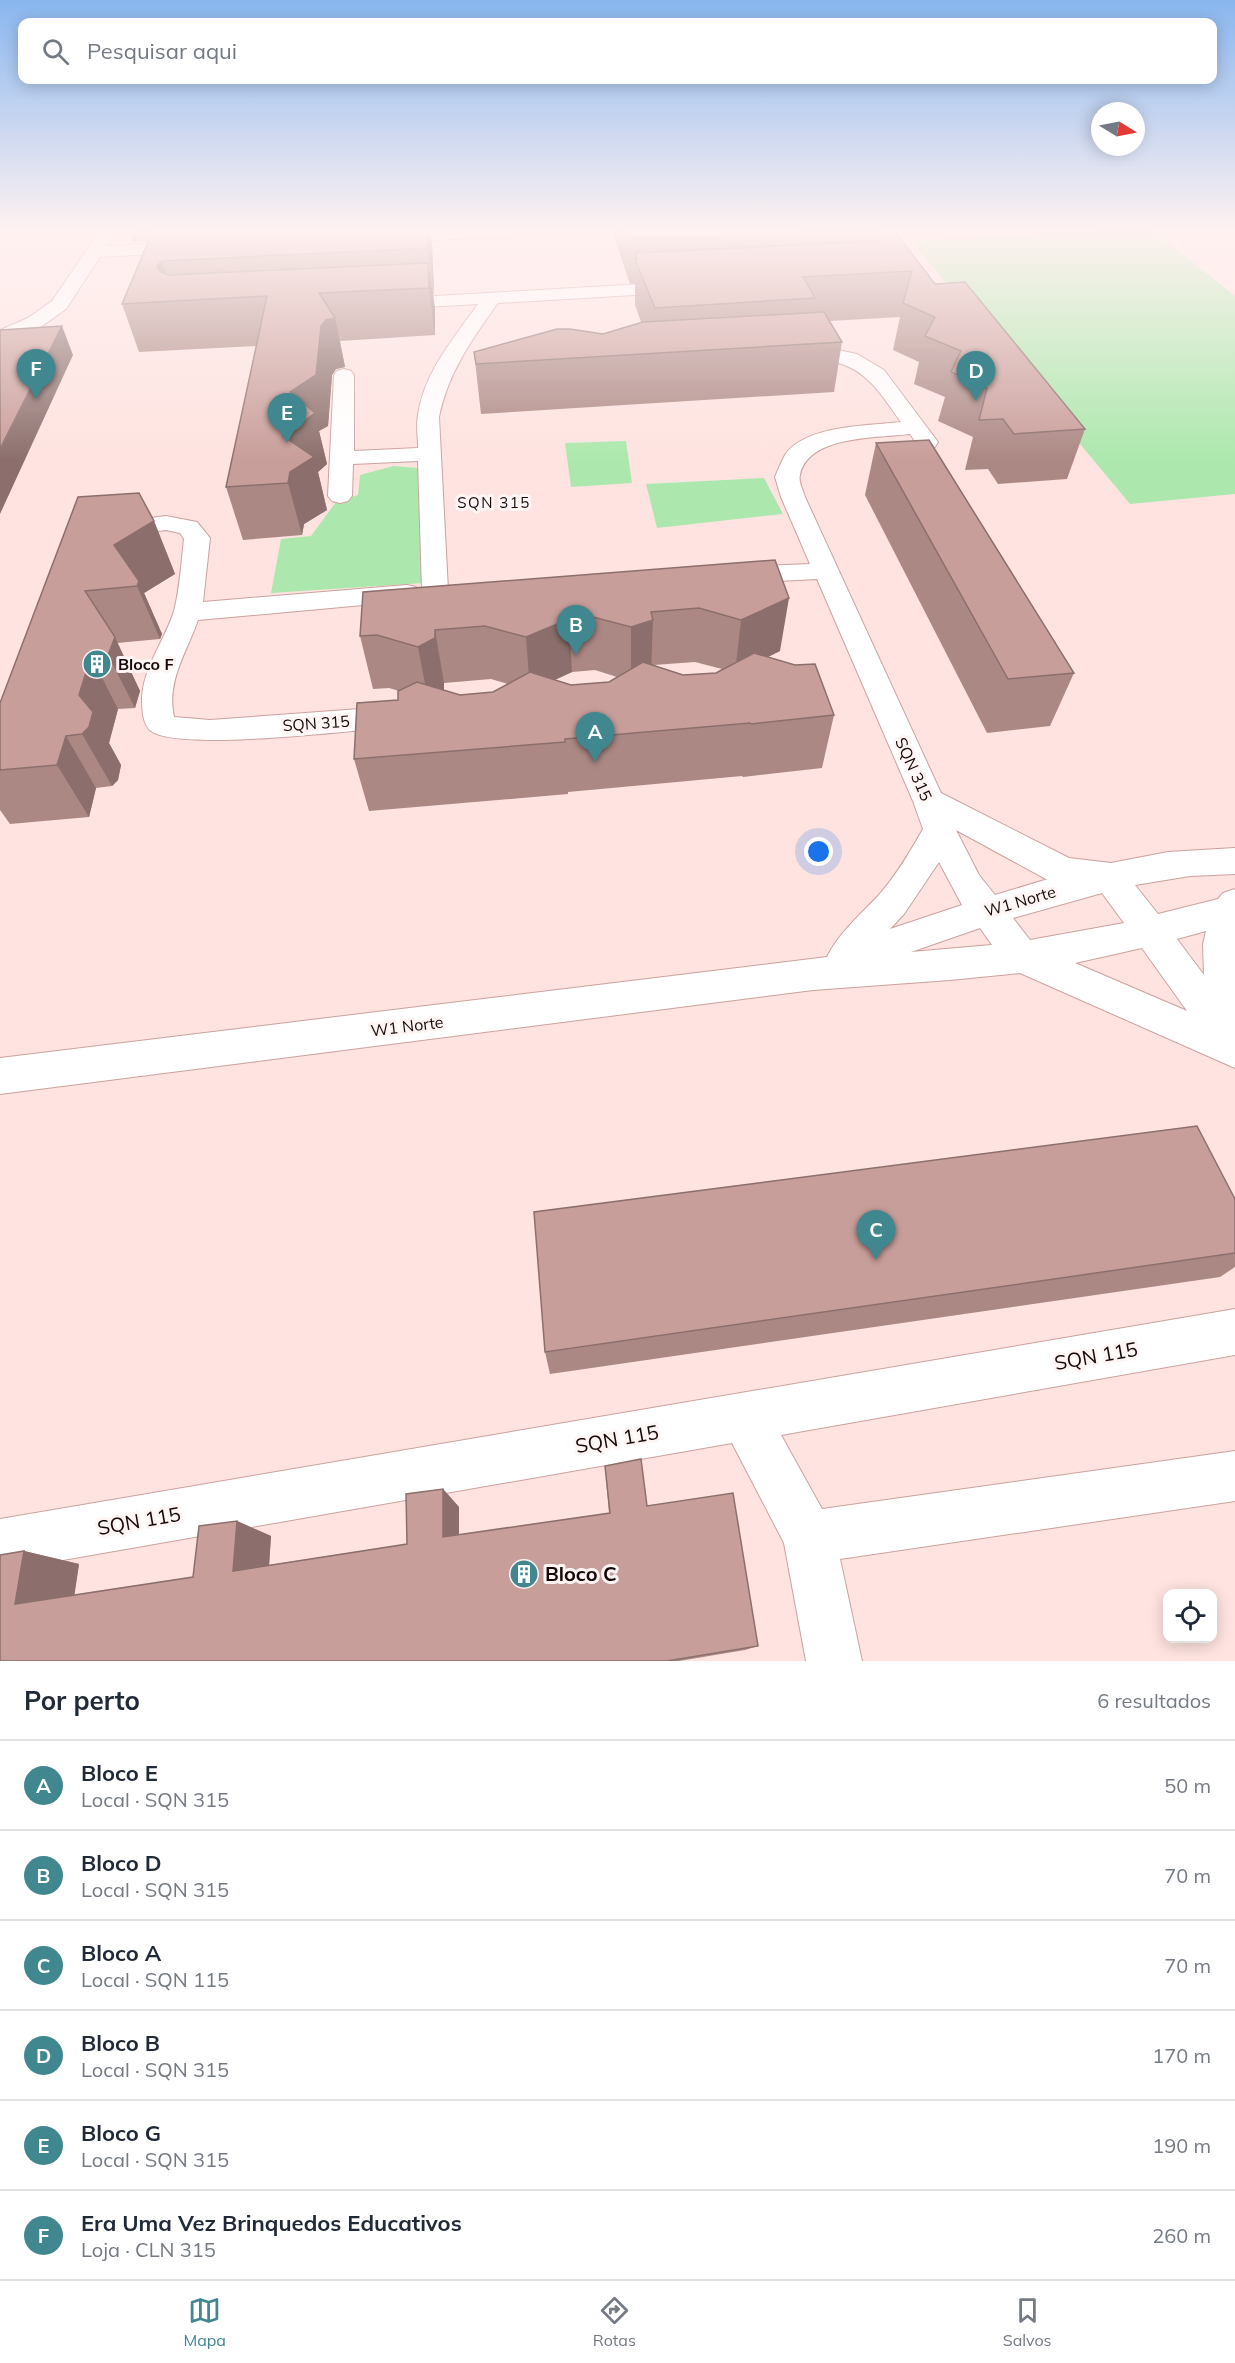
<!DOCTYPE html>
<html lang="pt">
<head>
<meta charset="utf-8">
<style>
  :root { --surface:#fff; --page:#f2f2f3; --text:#1f2937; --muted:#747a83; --line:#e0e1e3; --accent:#40878f }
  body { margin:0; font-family:Mulish,sans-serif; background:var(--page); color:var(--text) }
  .controls { position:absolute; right:18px; bottom:18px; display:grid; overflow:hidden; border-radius:12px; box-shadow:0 3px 15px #0003 }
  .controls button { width:54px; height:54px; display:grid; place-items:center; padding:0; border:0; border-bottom:2px solid var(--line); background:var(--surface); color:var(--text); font:30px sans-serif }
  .compass { position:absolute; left:1091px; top:102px; width:54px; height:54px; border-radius:50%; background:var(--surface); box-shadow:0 3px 15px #0003; rotate:100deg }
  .you { position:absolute; left:819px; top:852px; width:21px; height:21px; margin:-15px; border:4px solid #fff; border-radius:50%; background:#1a73e8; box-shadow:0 0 0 9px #1a73e833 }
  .badge { display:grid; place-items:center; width:39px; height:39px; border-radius:50%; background:var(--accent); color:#fff; font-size:20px; font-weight:700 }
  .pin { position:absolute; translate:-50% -50px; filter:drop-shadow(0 2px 3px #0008) }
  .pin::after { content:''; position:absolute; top:32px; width:21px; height:18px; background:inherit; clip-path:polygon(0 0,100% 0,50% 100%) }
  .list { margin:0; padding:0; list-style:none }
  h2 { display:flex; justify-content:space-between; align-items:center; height:78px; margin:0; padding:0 24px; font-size:26px }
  h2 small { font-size:20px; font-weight:400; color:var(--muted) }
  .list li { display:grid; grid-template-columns:39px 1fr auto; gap:18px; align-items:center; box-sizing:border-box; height:90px; padding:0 24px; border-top:2px solid var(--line) }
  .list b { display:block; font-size:22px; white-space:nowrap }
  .list p { margin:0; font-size:20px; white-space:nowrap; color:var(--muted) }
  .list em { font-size:20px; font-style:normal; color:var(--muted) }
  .icon { flex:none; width:33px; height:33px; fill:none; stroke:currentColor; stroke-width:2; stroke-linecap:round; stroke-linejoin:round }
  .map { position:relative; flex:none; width:1235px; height:1661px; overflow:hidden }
  .search { position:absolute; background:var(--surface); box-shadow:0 3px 15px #0003; left:18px; right:18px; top:18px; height:66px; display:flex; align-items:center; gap:15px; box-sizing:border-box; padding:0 21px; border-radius:12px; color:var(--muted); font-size:22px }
  .sheet { height:618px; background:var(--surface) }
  nav { display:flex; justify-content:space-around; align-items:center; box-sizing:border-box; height:84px; border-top:2px solid var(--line); background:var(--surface); font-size:16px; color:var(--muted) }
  nav a { display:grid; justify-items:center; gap:3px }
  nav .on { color:var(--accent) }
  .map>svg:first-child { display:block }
  .green { fill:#ace8ad }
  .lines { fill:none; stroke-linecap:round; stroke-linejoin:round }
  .minor-casing { stroke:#cca19d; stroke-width:2 }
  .minor { fill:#fff; fill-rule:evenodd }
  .wall { fill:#ac8884; fill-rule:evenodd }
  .shaded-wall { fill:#8c6f6c }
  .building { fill:#c89e9a; stroke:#8c6f6c; stroke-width:1.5 }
  .labels { text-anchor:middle; stroke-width:6; stroke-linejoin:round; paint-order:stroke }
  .far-neighbourhood-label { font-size:15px; letter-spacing:1.5px; fill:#180908; stroke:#fef5f4 }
  .poi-label { font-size:16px; font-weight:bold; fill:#180908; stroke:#fef5f4; text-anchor:start }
  .street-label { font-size:16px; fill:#180908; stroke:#fef5f4 }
  .near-street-label { font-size:20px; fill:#180908; stroke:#fef5f4 }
  .near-poi-label { font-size:20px; font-weight:bold; fill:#180908; stroke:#fef5f4; text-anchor:start }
</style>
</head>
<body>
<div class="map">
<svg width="1235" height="1661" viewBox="0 0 1235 1661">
  <rect width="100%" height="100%" fill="#fee3e0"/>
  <g class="green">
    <polygon points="1127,228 1150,228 1235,296 1235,494 1130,504 911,241"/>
    <polygon points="626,441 632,483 571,487 565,443"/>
    <polygon points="393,466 418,468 424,583 271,593 281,539 311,536 336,502 358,495 360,475"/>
    <polygon points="764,478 783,514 657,528 646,484"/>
  </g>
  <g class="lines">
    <g class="minor-casing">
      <g id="minor">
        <polygon points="102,228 118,228 107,246 189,242 195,243 198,247 195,251 189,252 100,257 66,309 42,326 0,343 0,330 28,318 52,301"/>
        <polygon points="479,228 584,228 576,233 387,242 381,241 379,237 381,233 387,232"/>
        <path d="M679 282 685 284 688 288 685 292 498 303C472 339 448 373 439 417L448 590 444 596 435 598 426 596 422 590 418 461 353 464 352 496 348 501 340 503 332 501 328 496 334 375 337 371 344 369 351 371 354 375V451L418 448C418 437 416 425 418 415 424 372 454 338 478 304L389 309 382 307 380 303 382 299Z"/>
        <path d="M818 346 857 354 884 370 938 442 935 447 927 449 919 447 910 434C878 438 808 435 800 475 798 481 803 490 805 497L941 793 1069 858 1111 863 1168 852 1235 848V874L1190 876 1135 885 1158 914 1218 899 1223 893 1235 889V1068L1020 973 950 980 813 990 0 1094V1058L827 957C838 934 860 915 878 896 896 876 910 852 923 829L913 801 817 579 734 583 725 581 721 575 725 569 734 567 810 564 781 497 775 477C778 470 781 462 785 455 805 425 868 426 901 422 877 389 865 365 821 359 810 357 800 361 789 358L786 354 789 350ZM956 830 1046 879H1048L995 895 979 875ZM939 862 962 905 890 929 904 914ZM1102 893 1124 923 1030 940 1013 918ZM980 928 992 945 911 952ZM1206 931 1203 944 1204 975 1177 939ZM1142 948 1187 1011 1075 963Z"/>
        <path d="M166 516 197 522 210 538 203 602 407 585 416 587 420 593 416 599 407 601 198 620C187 652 166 681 174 717L210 720 401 706 412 709 416 716 412 723 401 726C358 730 179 752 151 731 142 724 142 707 142 697 144 666 165 640 174 611 180 588 181 563 184 539L180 533 166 530 110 537 101 535 98 530 101 525 110 523Z"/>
        <polygon points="1235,1309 1235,1355 781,1435 822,1509 1235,1451 1235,1501 840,1559 862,1661 806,1661 784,1543 732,1443 0,1571 0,1519"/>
      </g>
    </g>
    <use href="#minor" class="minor"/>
  </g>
  <g class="wall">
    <polygon points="128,228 432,228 430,228 432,243 434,294 433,294 435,309 435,335 340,341 345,367 336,369 332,375 328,426 319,431 327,464 318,472 327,510 304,524 302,535 243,540 226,487 256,346 139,352 122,304 148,241 133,242"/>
    <polygon points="611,228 892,228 935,284 1085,429 1067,479 998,484 988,469 965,470 973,437 938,421 945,397 914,384 919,362 893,350 900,317 830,321 842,342 834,392 481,414 474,352 603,334 641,322 635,305 635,284 630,284"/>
    <polygon points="876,443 1074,673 1050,726 987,733 865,495"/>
    <polygon points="78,497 154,521 175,574 144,593 162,634 160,639 117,643 140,691 135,708 118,709 109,743 121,765 118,780 112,786 96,788 89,817 10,824 0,810 0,703"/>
    <path d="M775 560 780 651 768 657 834 715 822 768 743 777 742 776 568 792V794L369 811 354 759 398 700 399 691 389 688 373 689 360 636ZM695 662 722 669 716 673 683 675 654 665ZM595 670 617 677 609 682 571 685 555 680 572 672ZM491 679 508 684 493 692 460 695 444 690V683Z"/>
    <polygon points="1235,1199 1235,1267 1220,1277 550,1374 545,1352"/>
    <polygon points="605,1466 647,1506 758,1646 745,1650 679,1661 0,1661 24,1551 79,1564 74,1595 193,1577 237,1521 271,1536 269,1565 407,1544 443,1489 459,1507 459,1535 609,1513"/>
  </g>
  <g class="shaded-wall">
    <polygon points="427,228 430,228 432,243 434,294 428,248"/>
    <polygon points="162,261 175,301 157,266"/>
    <polygon points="428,263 435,309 435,335 429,288"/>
    <polygon points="335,318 345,367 336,369 332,375 328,426 319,431 327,464 318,472 327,510 304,524 302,535 288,483 283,436 290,392 321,326 326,320"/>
    <polygon points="62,326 73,355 0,514 0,450"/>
    <polygon points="154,521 175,574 144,593 162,634 160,639 137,586 114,545"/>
    <polygon points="789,598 780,651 735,673 741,620"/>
    <polygon points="569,619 572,672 530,691 526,637"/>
    <polygon points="653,620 651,674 631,681 631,627"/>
    <polygon points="435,630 444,683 444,692 428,700 418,647"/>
    <polygon points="115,637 140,691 135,708 108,655"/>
    <polygon points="91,656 118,709 109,743 121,765 118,780 112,786 82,734 79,695"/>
    <polygon points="66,736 96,788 89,817 57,765"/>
    <polygon points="443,1489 459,1507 459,1551 443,1537"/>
    <polygon points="237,1521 271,1536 268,1582 233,1571"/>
    <polygon points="24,1551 79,1564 72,1612 15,1604"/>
  </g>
  <g class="building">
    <polygon points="154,228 427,228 428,248 162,261 157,266 160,272 169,275 428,263 429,288 319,293 335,318 326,320 321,326 316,375 290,392 315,413 283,436 314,457 290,472 288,483 226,487 267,296 122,304"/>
    <polygon points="626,228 892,228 935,284 965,282 1085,429 1014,434 1003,419 979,420 987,388 951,372 961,351 925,336 935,317 903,303 912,271 803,277 815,298 655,308 635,259 637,259 635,253 881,241 886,235 881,229 630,239"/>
    <polygon points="824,312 842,342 476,364 474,352 557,329 570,329 603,334 643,322"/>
    <polygon points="62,326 0,449 0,450 0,330"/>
    <polygon points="929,440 1074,673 1008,679 876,443"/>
    <polygon points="139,493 154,521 114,545 139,581 137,586 85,591 115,637 108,655 91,656 79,695 93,712 89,727 82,734 66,736 57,765 0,770 0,703 78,497"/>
    <polygon points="775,560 789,598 741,620 699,608 651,612 653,620 631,627 593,617 569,619 526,637 485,626 435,630 435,638 418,647 377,635 360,636 363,592"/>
    <polygon points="754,653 795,665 815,664 834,715 751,724 750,723 565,739 565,742 354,759 357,703 398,700 398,691 417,682 460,695 493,692 530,672 571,685 609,682 643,662 683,675 716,673"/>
    <polygon points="1197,1126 1235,1199 1235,1253 545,1352 534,1212"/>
    <polygon points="641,1459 647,1506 733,1493 758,1646 667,1661 0,1661 0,1555 24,1551 15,1604 193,1577 199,1526 237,1521 233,1571 407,1544 406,1494 443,1489 443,1537 610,1513 605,1466"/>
  </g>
  <linearGradient id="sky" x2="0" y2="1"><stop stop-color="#89b6ef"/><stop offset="0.5" stop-color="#fff2f1"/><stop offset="1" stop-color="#fff2f1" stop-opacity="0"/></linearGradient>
  <rect width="1235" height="460" fill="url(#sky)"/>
  <defs>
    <g id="building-disc" transform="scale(1.5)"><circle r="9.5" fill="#40878f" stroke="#fef5f4"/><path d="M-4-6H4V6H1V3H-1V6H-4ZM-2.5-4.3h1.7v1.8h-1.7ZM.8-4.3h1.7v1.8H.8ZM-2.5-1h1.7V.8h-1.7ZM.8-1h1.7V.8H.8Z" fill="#fff"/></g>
  </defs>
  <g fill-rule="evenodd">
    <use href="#building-disc" x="97" y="664"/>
    <use href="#building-disc" x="524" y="1574"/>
  </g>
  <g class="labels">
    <g class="far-neighbourhood-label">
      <text x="494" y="508">SQN 315</text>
    </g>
    <g class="poi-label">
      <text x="118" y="670">Bloco F</text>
    </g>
    <g class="street-label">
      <text transform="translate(316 723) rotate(-4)" y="6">SQN 315</text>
      <text transform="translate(914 769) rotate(66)" y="6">SQN 315</text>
      <text transform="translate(1020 901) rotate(-16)" y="6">W1 Norte</text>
      <text transform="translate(407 1026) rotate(-7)" y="6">W1 Norte</text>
    </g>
    <g class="near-street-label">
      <text transform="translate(1096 1356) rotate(-10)" y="7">SQN 115</text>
      <text transform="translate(617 1439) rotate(-10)" y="7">SQN 115</text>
      <text transform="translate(139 1521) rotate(-10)" y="7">SQN 115</text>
    </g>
    <g class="near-poi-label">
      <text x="545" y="1581">Bloco C</text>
    </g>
  </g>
</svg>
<div class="controls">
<button><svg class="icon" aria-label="locate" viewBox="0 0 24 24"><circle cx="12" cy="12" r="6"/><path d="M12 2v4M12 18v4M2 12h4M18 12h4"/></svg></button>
</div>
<svg class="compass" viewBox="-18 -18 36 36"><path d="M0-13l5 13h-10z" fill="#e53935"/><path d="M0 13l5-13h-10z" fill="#747a83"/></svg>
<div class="you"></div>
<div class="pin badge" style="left:595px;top:762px">A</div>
<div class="pin badge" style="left:576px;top:655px">B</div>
<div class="pin badge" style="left:876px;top:1260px">C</div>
<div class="pin badge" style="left:976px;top:401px">D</div>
<div class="pin badge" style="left:287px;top:443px">E</div>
<div class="pin badge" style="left:36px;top:399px">F</div>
<div class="search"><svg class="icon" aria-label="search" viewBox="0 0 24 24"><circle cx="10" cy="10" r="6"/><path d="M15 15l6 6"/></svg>Pesquisar aqui</div>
</div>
<section class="sheet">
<h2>Por perto<small>6 resultados</small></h2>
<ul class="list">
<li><span class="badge">A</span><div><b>Bloco E</b><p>Local · SQN 315</p></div><em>50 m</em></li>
<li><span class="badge">B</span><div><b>Bloco D</b><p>Local · SQN 315</p></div><em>70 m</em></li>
<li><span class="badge">C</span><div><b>Bloco A</b><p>Local · SQN 115</p></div><em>70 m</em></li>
<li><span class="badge">D</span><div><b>Bloco B</b><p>Local · SQN 315</p></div><em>170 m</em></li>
<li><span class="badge">E</span><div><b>Bloco G</b><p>Local · SQN 315</p></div><em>190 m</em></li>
<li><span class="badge">F</span><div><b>Era Uma Vez Brinquedos Educativos</b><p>Loja · CLN 315</p></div><em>260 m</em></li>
</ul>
</section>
<nav>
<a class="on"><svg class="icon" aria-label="map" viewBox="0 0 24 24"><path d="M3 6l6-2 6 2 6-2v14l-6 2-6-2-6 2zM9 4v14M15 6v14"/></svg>Mapa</a>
<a><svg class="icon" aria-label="directions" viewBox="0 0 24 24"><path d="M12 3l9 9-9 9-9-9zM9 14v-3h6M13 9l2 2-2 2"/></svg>Rotas</a>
<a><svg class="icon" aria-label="saved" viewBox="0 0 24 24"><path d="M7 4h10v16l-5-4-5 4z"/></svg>Salvos</a>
</nav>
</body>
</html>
